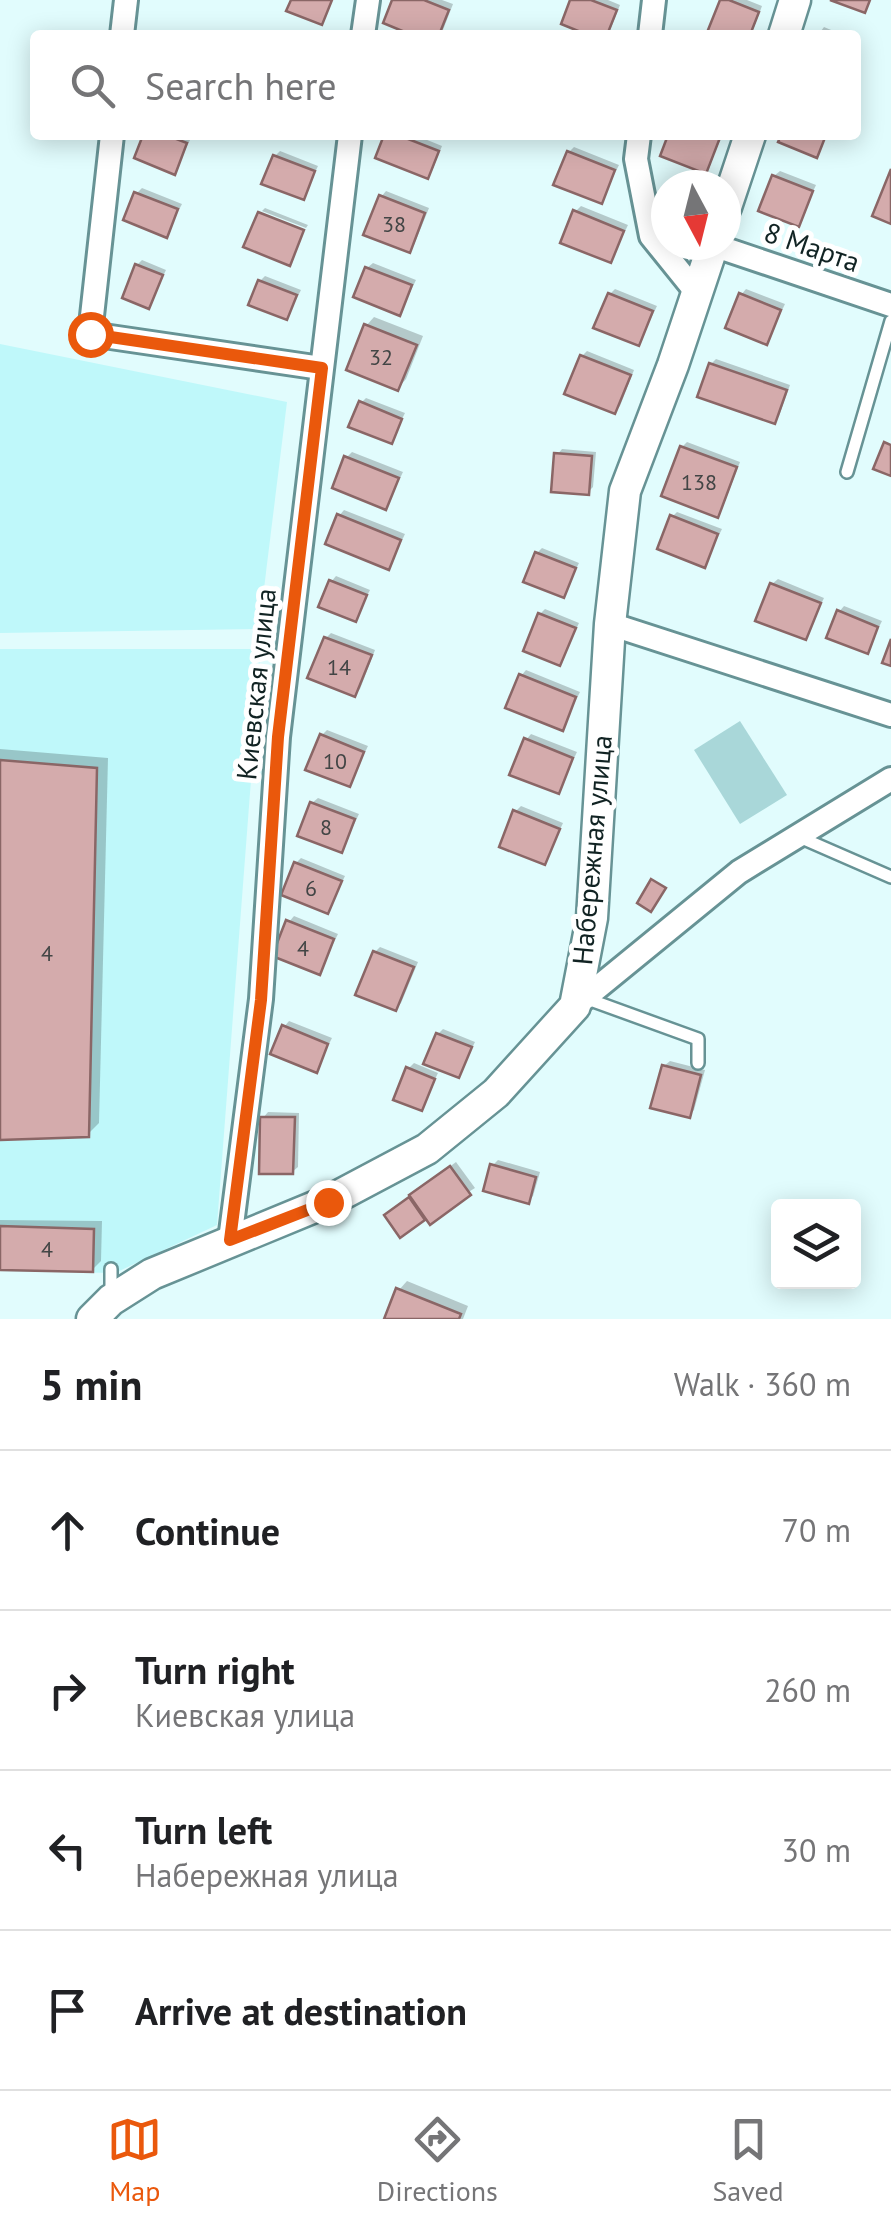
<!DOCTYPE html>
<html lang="en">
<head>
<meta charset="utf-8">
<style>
  :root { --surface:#fff; --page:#f6f6f6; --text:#202124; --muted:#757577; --line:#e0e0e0; --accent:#ea580c }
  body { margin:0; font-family:"PT Sans",sans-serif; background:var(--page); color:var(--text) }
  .controls { position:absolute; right:30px; bottom:30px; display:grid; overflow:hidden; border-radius:10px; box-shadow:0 5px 25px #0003 }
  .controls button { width:90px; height:90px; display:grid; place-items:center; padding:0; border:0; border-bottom:2px solid var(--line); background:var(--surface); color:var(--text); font:50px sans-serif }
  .compass { position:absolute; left:651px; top:170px; width:90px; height:90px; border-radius:50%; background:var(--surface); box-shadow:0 5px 25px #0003; rotate:173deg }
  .stop { position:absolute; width:30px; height:30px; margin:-22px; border:8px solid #ea580c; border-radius:50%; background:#fff }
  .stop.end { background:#ea580c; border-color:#fff; box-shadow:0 2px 10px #0008 }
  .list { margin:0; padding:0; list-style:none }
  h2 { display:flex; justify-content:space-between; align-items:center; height:130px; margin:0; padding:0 40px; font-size:42px }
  h2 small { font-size:32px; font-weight:400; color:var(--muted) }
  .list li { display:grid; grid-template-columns:65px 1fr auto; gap:30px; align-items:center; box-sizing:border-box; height:160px; padding:0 40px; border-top:2px solid var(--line) }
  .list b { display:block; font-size:38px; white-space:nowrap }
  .list p { margin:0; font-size:32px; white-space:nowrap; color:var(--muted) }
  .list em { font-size:32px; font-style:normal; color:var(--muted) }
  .icon { flex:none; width:55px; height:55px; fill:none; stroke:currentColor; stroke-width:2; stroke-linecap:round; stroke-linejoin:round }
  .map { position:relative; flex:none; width:891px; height:1319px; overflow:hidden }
  .search { position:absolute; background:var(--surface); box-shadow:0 5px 25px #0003; left:30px; right:30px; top:30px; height:110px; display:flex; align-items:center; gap:25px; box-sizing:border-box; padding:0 35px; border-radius:10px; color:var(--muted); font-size:38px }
  .sheet { height:770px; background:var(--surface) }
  nav { display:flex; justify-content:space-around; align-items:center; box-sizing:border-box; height:140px; border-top:2px solid var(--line); background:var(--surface); font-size:28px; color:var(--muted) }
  nav a { display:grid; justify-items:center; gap:5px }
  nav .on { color:var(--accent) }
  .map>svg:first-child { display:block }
  .built { fill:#bff8fa }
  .green { fill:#a9d7d9 }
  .shadow { fill:#0003 }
  .building { fill:#d4abac; stroke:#8a6666; stroke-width:2.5 }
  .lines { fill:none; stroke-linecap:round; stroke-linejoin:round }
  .service-casing { stroke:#679395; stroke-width:16 }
  .minor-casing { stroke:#679395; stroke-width:28 }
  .tertiary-casing { stroke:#679395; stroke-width:35 }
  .service { stroke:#fff; stroke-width:11 }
  .minor { stroke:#fff; stroke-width:22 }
  .tertiary { stroke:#fff; stroke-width:30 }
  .route { stroke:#ea580c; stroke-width:12 }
  .labels { text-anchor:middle; stroke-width:10; stroke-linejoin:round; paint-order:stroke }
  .number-label { font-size:22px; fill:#424545 }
  .street-label { font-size:28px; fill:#112323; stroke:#fff }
</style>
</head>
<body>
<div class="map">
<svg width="891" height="1319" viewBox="0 0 891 1319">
  <rect width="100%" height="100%" fill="#e1fcfd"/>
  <g class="built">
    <polygon points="0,344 287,402 259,629 0,633"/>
    <polygon points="0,649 261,649 217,1225 115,1273 0,1271"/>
  </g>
  <polygon class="green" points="740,721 787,795 740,824 694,750"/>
  <g class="shadow">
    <polygon points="394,0 442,0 453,4 441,35 419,35"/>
    <polygon points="573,0 608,0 620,5 609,33 595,35"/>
    <polygon points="722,0 747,0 762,6 751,35 708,35"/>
    <polygon points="824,27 843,35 818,35"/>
    <polygon points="146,135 191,138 174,172"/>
    <polygon points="387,135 415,135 442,146 432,171 427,176"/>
    <polygon points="671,135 723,135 705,171"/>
    <polygon points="574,147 619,165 601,201 569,152"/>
    <polygon points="280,151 318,166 303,197 275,156"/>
    <polygon points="780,171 816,185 798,224 774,176"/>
    <polygon points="142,188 182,204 166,235 136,194"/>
    <polygon points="386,191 429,208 414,245 409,250 381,197"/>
    <polygon points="581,206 628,225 611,260 575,212"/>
    <polygon points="265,208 308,225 306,228 262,211"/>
    <polygon points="142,260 166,270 149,306 137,265"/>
    <polygon points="373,263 416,280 400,313 367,268"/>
    <polygon points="265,276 301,290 287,317 260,281"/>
    <polygon points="615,289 657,306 639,343 610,294"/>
    <polygon points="746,289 785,304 767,342 741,295"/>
    <polygon points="374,317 423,336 406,379 398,388 366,326"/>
    <polygon points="587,351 634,370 620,406 615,411 582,356"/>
    <polygon points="716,359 790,385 779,416 774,421 711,364"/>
    <polygon points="366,398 405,413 391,441 361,403"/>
    <polygon points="687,442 740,462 722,509 717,515 682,447"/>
    <polygon points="562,449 596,452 593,487 588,492 557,455"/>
    <polygon points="352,452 403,472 386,507 346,458"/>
    <polygon points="344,510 405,534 389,567 339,516"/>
    <polygon points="677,512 722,529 704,565 672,517"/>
    <polygon points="542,548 579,563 563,595 537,553"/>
    <polygon points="336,576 370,590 355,619 331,582"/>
    <polygon points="778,579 824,598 805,638 772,584"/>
    <polygon points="844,606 882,621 867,651 839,612"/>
    <polygon points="545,609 579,623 560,663 540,614"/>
    <polygon points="331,633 375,650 360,689 354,694 326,638"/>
    <polygon points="526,670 580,692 562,728 521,676"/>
    <polygon points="327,730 368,746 349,785 322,735"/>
    <polygon points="531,734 577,752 558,791 526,740"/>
    <polygon points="0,749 108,758 99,1123 88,1134 0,1138"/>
    <polygon points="318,798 359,814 341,851 312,803"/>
    <polygon points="521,806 563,823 545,862 515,812"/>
    <polygon points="301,858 345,876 328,911 296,863"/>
    <polygon points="294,916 338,934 319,972 289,922"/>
    <polygon points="380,947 418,962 401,1003 396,1008 375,952"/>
    <polygon points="289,1021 332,1038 316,1070 284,1027"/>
    <polygon points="443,1029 475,1042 459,1075 438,1034"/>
    <polygon points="670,1061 705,1070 694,1110 689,1115 664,1066"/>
    <polygon points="414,1063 438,1073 421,1108 408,1069"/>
    <polygon points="268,1112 299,1113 298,1167 292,1172 263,1118"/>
    <polygon points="498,1160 540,1172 533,1196 528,1201 493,1165"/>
    <polygon points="456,1162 475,1188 400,1234 392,1210"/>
    <polygon points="0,1220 102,1221 101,1261 92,1270 0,1268"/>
    <polygon points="407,1281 468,1306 463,1319 387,1319 399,1290"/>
  </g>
  <g class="building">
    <polygon points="291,0 332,0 322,25 286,11"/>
    <polygon points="392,0 424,0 449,10 439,35 412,35 383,23"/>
    <polygon points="570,0 591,0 617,10 607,35 588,35 561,24"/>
    <polygon points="720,0 729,0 759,12 750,35 706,35"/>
    <polygon points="830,0 870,0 865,13"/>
    <polygon points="143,135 166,135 187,143 175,175 134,158"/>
    <polygon points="384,135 398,135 439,151 428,179 375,158"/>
    <polygon points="668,135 721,135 706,174 660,156"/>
    <polygon points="781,135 826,135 817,158 778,142"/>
    <polygon points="567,151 615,170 602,204 553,185"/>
    <polygon points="273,155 315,171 304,200 261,184"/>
    <polygon points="891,169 891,224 872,216"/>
    <polygon points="772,175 813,191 799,227 758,211"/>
    <polygon points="134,192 178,209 167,238 123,220"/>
    <polygon points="379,195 425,213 410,253 363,235"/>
    <polygon points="573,210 624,231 611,263 560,243"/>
    <polygon points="258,212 304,230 290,266 243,247"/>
    <polygon points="135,264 163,275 149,309 122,298"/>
    <polygon points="365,267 412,285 400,316 353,297"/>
    <polygon points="258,280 297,295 287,320 248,305"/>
    <polygon points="608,293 653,311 639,346 593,328"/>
    <polygon points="739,293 781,310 767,345 725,328"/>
    <polygon points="364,324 417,345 398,391 346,370"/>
    <polygon points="580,355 631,375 615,414 564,394"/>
    <polygon points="709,363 787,390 775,424 697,397"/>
    <polygon points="359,401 402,419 392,444 348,427"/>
    <polygon points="884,442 891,445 891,476 873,469"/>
    <polygon points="680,446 737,467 718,518 661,496"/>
    <polygon points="554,453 592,456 589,495 551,492"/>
    <polygon points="344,456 399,478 386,510 332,488"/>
    <polygon points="337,514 401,540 389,570 325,544"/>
    <polygon points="670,515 718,534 705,568 657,549"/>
    <polygon points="535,552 576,568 564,598 523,582"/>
    <polygon points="329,580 367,595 356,622 318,607"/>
    <polygon points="770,583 821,603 806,640 755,621"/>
    <polygon points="837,610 878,627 868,654 826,638"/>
    <polygon points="538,613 576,628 560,666 523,651"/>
    <polygon points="324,637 372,655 355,697 307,678"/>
    <polygon points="891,639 891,666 882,663"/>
    <polygon points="519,674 576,697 563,731 505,708"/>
    <polygon points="320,734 364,752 350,787 305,770"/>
    <polygon points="524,738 573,758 559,794 509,775"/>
    <polygon points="0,760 97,768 89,1137 0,1140"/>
    <polygon points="310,802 355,819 342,853 297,836"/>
    <polygon points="513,810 560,829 545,865 499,847"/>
    <polygon points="294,862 342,881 328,914 281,895"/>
    <polygon points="651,879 666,888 651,912 637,903"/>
    <polygon points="286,920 334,939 320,975 272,956"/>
    <polygon points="373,951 414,967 396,1011 355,995"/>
    <polygon points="282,1025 328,1044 317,1073 270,1054"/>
    <polygon points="436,1033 472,1047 459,1078 423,1064"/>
    <polygon points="662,1065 701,1075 690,1118 650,1108"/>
    <polygon points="406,1067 435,1079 422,1111 393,1100"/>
    <polygon points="260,1117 295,1117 293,1174 259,1174"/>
    <polygon points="490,1164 536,1177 529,1204 483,1191"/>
    <polygon points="450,1166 471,1195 430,1225 409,1195"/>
    <polygon points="409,1197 425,1220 400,1238 384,1215"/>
    <polygon points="0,1226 94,1229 93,1272 0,1270"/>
    <polygon points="396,1288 461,1314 459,1319 384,1319"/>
  </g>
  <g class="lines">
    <g class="service-casing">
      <g id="service">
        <polyline points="847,472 891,321"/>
        <polyline points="797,836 891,877"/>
        <polyline points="585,998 698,1039 698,1063"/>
        <polyline points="111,1296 111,1269"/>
      </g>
    </g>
    <g class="minor-casing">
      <g id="minor">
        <polyline points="122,35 126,0"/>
        <polyline points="363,35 368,0"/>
        <polyline points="650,35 654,0"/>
        <polyline points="112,135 90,334 321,368"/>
        <polyline points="639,135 636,159 651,236 697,293"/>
        <polyline points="713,245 891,305"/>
        <polyline points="610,624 891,715"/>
        <polyline points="575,1006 739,872 891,779"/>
        <polyline points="230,1240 261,999 278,737 350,135"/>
      </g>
    </g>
    <g class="tertiary-casing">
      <g id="tertiary">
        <polyline points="784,35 795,0"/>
        <polyline points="726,207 750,135"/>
        <polyline points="92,1319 111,1300 152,1274 329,1201 427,1149 496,1093 575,1006 592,918 610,624 625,491 673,365 713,245"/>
      </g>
    </g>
    <use href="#service" class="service"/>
    <use href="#minor" class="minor"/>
    <use href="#tertiary" class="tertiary"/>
  </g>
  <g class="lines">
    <polyline class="route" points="90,334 322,368 278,737 261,1000 230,1240 328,1202"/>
  </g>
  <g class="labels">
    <g class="number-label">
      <text x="394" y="232">38</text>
      <text x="381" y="365">32</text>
      <text x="699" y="490">138</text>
      <text x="339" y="675">14</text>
      <text x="335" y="769">10</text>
      <text x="326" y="835">8</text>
      <text x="311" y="896">6</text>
      <text x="303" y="956">4</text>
      <text x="47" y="961">4</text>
      <text x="47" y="1257">4</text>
    </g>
    <g class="street-label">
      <text transform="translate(812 247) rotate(19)" y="10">8 Марта</text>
      <text transform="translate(256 684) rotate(-84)" y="10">Киевская улица</text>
      <text transform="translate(592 850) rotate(-85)" y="10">Набережная улица</text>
    </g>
  </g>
</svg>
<div class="controls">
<button><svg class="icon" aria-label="layers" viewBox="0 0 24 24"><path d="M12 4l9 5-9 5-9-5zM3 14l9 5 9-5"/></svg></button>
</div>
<svg class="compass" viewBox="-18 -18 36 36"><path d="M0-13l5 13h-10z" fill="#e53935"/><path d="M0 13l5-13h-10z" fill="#757577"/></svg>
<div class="stop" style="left:90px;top:334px"></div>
<div class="stop end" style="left:328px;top:1202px"></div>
<div class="search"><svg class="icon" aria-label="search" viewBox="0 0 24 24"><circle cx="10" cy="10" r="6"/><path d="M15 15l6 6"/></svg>Search here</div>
</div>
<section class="sheet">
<h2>5 min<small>Walk · 360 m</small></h2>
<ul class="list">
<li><svg class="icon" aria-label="ahead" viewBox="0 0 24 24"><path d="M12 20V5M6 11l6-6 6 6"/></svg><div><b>Continue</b></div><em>70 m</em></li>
<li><svg class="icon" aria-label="right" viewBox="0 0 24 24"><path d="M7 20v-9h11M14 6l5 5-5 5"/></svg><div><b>Turn right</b><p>Киевская улица</p></div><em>260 m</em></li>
<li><svg class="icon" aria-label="left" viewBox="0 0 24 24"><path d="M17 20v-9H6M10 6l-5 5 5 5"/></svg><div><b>Turn left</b><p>Набережная улица</p></div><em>30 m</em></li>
<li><svg class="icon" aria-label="arrive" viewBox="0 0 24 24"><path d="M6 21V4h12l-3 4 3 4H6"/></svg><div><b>Arrive at destination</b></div></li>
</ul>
</section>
<nav>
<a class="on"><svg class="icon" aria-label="map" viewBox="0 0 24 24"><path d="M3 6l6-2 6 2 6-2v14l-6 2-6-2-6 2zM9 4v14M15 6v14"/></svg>Map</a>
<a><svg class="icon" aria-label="directions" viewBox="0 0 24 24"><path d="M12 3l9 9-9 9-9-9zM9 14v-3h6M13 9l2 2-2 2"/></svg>Directions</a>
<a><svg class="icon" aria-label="saved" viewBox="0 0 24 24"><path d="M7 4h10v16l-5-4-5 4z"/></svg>Saved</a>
</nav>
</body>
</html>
